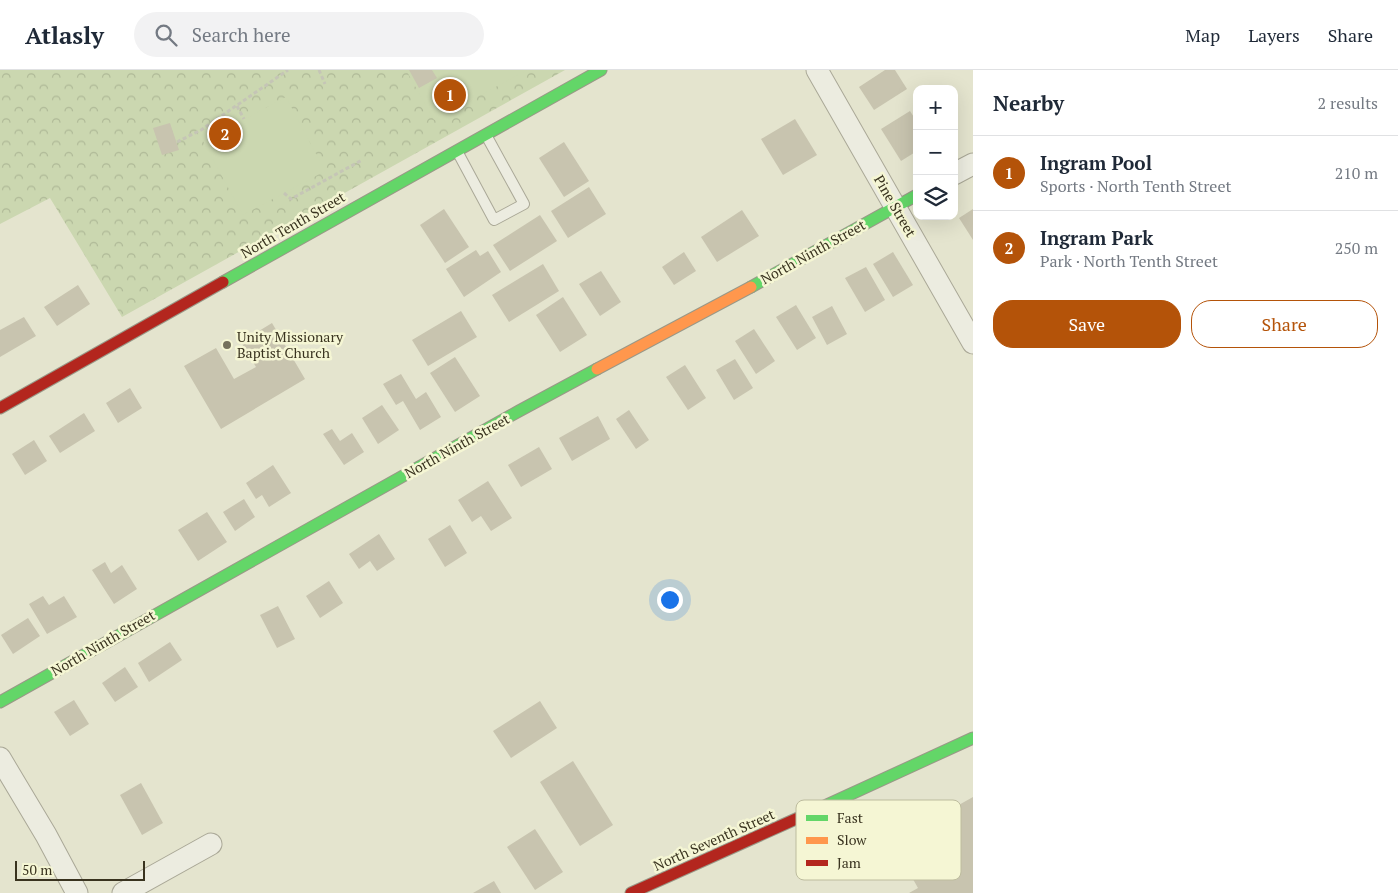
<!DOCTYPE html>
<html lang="en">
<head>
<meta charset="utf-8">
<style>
  :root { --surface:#fff; --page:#f2f2f3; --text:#1f2937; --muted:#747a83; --line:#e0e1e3; --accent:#b45309 }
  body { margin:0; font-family:"PT Serif",serif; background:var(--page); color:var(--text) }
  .controls { position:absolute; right:15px; top:15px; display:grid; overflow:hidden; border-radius:10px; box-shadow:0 5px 20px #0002 }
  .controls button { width:45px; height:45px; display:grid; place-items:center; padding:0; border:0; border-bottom:1px solid var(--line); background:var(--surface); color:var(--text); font:25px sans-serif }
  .scale { position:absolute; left:15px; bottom:12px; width:130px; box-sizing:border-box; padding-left:5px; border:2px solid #39331f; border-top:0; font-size:14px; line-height:18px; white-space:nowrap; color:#39331f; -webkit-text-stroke:4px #f5f6d4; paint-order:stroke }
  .you { position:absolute; left:669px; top:529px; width:18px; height:18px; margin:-12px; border:4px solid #fff; border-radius:50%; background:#1a73e8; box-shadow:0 0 0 8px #1a73e833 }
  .badge { display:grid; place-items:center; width:32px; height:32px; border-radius:50%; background:var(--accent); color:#fff; font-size:16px; font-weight:700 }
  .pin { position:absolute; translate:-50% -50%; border:2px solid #fff; box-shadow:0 1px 5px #0006 }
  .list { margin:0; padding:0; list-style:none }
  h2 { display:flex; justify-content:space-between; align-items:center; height:65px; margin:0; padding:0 20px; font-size:21px }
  h2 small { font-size:16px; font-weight:400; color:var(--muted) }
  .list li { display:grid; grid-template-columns:32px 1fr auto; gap:15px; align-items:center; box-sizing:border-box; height:75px; padding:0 20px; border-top:1px solid var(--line) }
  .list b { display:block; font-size:19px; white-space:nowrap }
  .list p { margin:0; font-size:16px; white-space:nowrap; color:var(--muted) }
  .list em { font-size:16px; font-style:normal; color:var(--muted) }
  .actions { display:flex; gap:10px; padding:15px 20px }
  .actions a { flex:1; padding:11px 0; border:1px solid var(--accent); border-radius:20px; text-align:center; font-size:18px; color:var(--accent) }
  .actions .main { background:var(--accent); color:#fff }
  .icon { flex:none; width:28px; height:28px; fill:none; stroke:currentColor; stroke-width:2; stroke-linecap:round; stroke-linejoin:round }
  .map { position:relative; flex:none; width:973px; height:823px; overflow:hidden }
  header { display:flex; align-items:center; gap:30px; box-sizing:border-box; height:70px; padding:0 25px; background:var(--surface); border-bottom:1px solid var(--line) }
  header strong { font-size:24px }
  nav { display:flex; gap:28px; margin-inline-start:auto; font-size:18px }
  .search { width:350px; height:45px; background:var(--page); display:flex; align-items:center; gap:12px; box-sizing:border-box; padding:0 18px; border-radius:28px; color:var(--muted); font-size:19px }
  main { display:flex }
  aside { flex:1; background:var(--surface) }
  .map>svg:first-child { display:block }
  .forest { fill:url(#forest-crowns) }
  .garden { fill:#cbd7b0 }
  .building { fill:#c8c4af }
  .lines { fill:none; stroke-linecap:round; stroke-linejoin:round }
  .lane-casing { stroke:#aaa897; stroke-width:12 }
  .street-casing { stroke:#aaa897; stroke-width:23 }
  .fast-casing { stroke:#999887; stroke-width:13 }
  .slow-casing { stroke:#999887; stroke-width:13 }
  .jam-casing { stroke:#999887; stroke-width:13 }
  .path { stroke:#c5c5b6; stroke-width:3; stroke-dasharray:4 2.5; stroke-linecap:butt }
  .lane { stroke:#ecece0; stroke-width:10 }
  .street { stroke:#ecece0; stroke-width:21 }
  .fast { stroke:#63d668; stroke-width:11 }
  .slow { stroke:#ff974d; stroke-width:11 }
  .jam { stroke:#b3261e; stroke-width:11 }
  .poi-dot { fill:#75715c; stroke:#f5f6d4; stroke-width:2 }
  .labels { text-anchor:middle; stroke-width:5; stroke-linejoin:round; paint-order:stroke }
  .street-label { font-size:14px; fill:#39331f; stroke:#f5f6d4 }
  .poi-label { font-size:14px; fill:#39331f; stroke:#f5f6d4; text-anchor:start }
  .key { fill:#f5f6d4; stroke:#bdbc9e; stroke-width:1 }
  .key-label { font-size:14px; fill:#39331f }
</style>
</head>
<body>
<header>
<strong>Atlasly</strong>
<div class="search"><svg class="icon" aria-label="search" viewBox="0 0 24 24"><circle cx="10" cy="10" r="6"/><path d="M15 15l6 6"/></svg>Search here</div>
<nav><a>Map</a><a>Layers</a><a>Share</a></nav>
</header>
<main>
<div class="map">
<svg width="973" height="823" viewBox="0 0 973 823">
  <defs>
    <pattern id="forest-crowns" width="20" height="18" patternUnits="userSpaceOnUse" patternTransform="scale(1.25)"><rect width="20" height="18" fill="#cbd7b0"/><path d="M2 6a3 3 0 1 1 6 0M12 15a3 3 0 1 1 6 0" fill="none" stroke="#afb997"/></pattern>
  </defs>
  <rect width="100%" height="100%" fill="#e4e4ce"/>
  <polygon class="forest" points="0,0 565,0 122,247 50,128 0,154"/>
  <g class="garden">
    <polygon points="406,0 527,0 434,50"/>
    <polygon points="286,27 325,101 243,145 203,71"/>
  </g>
  <g class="building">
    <polygon points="409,0 432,0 437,8 419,18"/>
    <polygon points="885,0 895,0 907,19 874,40 859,17"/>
    <polygon points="910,41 917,52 917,81 901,91 881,59"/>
    <polygon points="795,49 817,85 783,105 761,69"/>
    <polygon points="170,53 179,80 162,85 153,58"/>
    <polygon points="564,72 589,111 564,127 539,88"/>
    <polygon points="589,117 606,144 568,168 551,141"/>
    <polygon points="444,139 469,177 445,193 420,155"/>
    <polygon points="973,139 973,170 959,148"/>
    <polygon points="742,140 759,166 717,192 701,167"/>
    <polygon points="540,145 557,171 510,201 493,175"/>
    <polygon points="476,180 480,186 488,181 501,202 464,227 446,199"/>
    <polygon points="684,182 696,201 674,215 662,197"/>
    <polygon points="893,182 913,215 893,227 873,194"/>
    <polygon points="543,194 559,221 509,252 492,225"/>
    <polygon points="866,197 885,230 865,242 845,208"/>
    <polygon points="601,201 621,232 600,246 579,214"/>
    <polygon points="78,215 90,234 57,256 44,237"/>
    <polygon points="563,227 587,265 560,282 536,245"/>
    <polygon points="796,235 816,268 797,280 776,247"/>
    <polygon points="832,236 847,264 827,275 812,247"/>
    <polygon points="461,241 477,267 428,296 412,270"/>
    <polygon points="24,247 36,266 0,287 0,260"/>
    <polygon points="272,253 305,309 221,359 184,296 216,278 234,309 256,297 241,272"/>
    <polygon points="754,259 775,291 756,304 735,271"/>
    <polygon points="455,287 480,326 455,342 430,303"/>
    <polygon points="735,289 753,318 734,330 716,300"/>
    <polygon points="685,295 706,328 688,340 666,307"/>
    <polygon points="401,304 416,329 426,322 441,347 420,360 403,331 396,335 383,314"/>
    <polygon points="130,318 142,338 118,353 106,333"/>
    <polygon points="382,335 399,360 378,374 362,348"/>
    <polygon points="629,340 649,370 636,379 616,349"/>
    <polygon points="84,343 95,361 60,383 49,366"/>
    <polygon points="598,346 610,369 572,391 559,368"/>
    <polygon points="332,359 340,371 352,363 364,382 344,395 323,364"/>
    <polygon points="34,370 47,391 25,405 12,384"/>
    <polygon points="539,377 552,399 521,417 508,395"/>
    <polygon points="273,395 291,423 269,437 262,425 256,429 246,413"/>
    <polygon points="488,411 512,448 491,461 481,446 472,452 458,430"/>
    <polygon points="244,429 255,447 235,461 223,442"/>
    <polygon points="207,442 227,472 198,491 178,460"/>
    <polygon points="450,455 467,483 445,497 428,469"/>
    <polygon points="379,464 395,489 377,501 370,491 359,499 349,484"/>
    <polygon points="105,492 111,503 122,495 137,519 114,534 92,500"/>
    <polygon points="329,511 343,533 320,548 306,526"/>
    <polygon points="43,526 49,535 64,526 77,547 47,564 29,534"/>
    <polygon points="278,536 295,569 277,578 260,545"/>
    <polygon points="28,548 40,566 13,584 1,565"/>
    <polygon points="170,572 182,590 149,612 138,593"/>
    <polygon points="125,597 138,617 115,632 102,613"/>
    <polygon points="74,630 89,654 70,666 54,642"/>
    <polygon points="540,631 557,658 511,688 493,661"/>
    <polygon points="573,691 613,755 580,776 540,712"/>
    <polygon points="141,713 163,753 142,765 120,725"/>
    <polygon points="973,727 973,823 909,823 918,818 905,795 902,797 897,788 910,781 912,784 942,767 932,750"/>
    <polygon points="535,759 563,802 535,820 507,777"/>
    <polygon points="494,811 501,823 473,823"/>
  </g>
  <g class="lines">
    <g class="lane-casing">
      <polyline id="lane" points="457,81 494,150 524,134 486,65"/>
    </g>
    <g class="street-casing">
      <g id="street">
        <polyline points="817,0 973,273"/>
        <polyline points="954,104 973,94"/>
        <polyline points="0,688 46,765 77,823"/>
        <polyline points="123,823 211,774"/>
      </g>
    </g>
    <g class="fast-casing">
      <g id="fast">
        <polyline points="223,212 601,0"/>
        <polyline points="751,217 917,125"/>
        <polyline points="0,632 519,341 597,299"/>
        <polyline points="816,740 973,668"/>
      </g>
    </g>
    <g class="slow-casing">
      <polyline id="slow" points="597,299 751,217"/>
    </g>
    <g class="jam-casing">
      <g id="jam">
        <polyline points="0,338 223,212"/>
        <polyline points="631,823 816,740"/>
      </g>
    </g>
    <g class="path">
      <polyline points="319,0 325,14"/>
      <polyline points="237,36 244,49"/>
      <polyline points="177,72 201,60 288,0"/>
      <polyline points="284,123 291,129 362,90"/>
    </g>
    <use href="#lane" class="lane"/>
    <use href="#street" class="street"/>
    <use href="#fast" class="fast"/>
    <use href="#slow" class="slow"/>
    <use href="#jam" class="jam"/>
  </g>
  <circle class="poi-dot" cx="227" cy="275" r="5"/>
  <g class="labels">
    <g class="street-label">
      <text transform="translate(895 136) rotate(60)" y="5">Pine Street</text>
      <text transform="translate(293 155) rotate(-30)" y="5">North Tenth Street</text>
      <text transform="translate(813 182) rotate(-29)" y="5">North Ninth Street</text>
      <text transform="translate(457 376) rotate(-29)" y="5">North Ninth Street</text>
      <text transform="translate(103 573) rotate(-30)" y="5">North Ninth Street</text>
      <text transform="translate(714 770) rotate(-24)" y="5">North Seventh Street</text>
    </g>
    <g class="poi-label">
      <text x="237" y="272">Unity Missionary<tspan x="237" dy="16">Baptist Church</tspan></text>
    </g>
  </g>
  <rect x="796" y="730" width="165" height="80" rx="8" class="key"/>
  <rect x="806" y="745" width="22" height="6" fill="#63d668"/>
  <rect x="806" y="767" width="22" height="7" fill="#ff974d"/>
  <rect x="806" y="790" width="22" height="6" fill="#b3261e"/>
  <g class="key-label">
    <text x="837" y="753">Fast</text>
    <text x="837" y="775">Slow</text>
    <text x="837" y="798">Jam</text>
  </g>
</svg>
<div class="controls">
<button>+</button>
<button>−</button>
<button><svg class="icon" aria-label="layers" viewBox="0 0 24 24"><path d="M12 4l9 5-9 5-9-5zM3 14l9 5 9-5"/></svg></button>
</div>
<div class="scale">50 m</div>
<div class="you"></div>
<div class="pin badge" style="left:450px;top:25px">1</div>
<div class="pin badge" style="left:225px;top:64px">2</div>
</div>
<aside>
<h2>Nearby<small>2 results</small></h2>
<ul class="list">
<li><span class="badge">1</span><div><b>Ingram Pool</b><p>Sports · North Tenth Street</p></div><em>210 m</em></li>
<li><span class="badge">2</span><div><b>Ingram Park</b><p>Park · North Tenth Street</p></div><em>250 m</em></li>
</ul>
<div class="actions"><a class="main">Save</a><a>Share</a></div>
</aside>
</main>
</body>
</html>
